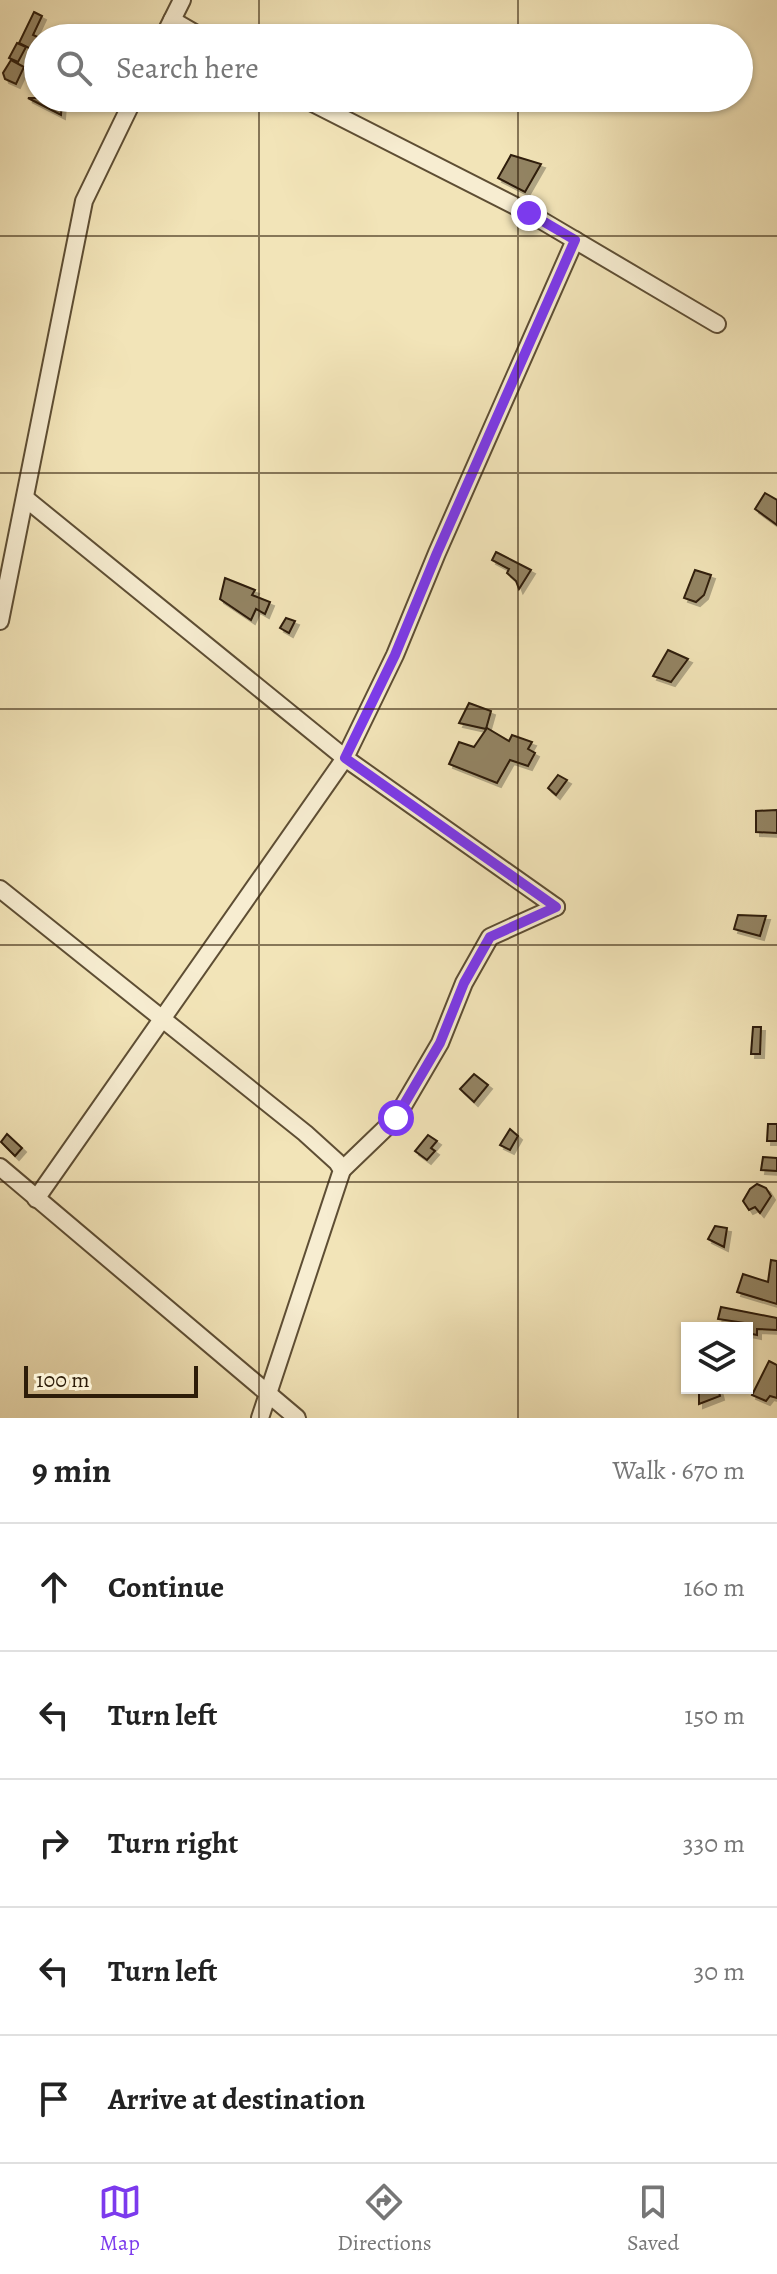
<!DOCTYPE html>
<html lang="en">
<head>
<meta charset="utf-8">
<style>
  :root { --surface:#fff; --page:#f2f2f2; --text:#222; --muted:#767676; --line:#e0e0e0; --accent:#7c3aed }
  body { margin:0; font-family:Alegreya,serif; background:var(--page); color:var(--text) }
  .controls { position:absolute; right:24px; bottom:24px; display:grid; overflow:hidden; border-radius:0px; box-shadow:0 2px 6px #0004 }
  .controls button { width:72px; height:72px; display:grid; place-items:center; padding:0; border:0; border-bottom:2px solid var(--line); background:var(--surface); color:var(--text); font:40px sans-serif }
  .scale { position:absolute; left:24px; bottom:20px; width:174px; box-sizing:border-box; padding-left:8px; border:4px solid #2d1c08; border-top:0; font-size:22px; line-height:28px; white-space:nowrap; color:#2d1c08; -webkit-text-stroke:6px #f7edd1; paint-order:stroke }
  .stop { position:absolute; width:24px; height:24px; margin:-18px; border:6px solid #7c3aed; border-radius:50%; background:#fff }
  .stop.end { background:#7c3aed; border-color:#fff; box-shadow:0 2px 8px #0008 }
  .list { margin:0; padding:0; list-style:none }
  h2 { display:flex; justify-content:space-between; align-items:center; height:104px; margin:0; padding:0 32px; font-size:34px }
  h2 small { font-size:26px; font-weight:400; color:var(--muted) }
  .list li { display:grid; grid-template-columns:52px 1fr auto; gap:24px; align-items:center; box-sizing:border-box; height:128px; padding:0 32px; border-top:2px solid var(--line) }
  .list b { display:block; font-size:30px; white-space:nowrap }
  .list em { font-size:26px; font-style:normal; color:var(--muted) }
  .icon { flex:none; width:44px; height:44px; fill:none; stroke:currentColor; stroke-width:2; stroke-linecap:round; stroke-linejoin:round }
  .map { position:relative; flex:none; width:777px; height:1418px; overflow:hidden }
  .search { position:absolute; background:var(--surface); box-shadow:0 2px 6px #0004; left:24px; right:24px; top:24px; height:88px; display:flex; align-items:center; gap:20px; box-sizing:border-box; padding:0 28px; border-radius:44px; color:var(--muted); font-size:30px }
  .sheet { height:744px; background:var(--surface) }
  nav { display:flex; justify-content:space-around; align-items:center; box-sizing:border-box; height:112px; border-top:2px solid var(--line); background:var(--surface); font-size:22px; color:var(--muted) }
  nav a { display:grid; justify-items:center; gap:4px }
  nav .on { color:var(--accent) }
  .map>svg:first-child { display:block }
  .building { fill:#938464; stroke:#2d1c08; stroke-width:2; filter:url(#shadow) }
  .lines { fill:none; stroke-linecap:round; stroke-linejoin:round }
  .minor-casing { stroke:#5e4e34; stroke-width:20 }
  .minor { stroke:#f7edd1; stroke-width:16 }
  .route { stroke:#7c3aed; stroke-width:10 }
  .grid { fill:none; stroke:#2d1c08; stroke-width:2; stroke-opacity:0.55 }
</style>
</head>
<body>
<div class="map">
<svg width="777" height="1418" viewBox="0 0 777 1418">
  <defs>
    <filter id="shadow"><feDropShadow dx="4" dy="4" stdDeviation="0" flood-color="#0004"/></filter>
  </defs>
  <rect width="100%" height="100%" fill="#f2e4b8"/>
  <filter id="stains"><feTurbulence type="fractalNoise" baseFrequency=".0025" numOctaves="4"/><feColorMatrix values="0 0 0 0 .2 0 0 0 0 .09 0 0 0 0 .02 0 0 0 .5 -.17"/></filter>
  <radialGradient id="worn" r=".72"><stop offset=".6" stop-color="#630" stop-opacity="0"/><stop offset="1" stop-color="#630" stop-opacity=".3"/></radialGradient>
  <g class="building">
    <polygon points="34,12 42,16 33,35 40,38 33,50 19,43"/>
    <polygon points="17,43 26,47 18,62 9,58"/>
    <polygon points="11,60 24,67 16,84 5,79 3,73"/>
    <polygon points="28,98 54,98 62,102 61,115"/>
    <polygon points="511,155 541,164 525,192 498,178"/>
    <polygon points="765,493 777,500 777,525 755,509"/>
    <polygon points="496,552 531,570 519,589 516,581 507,573 509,569 492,560"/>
    <polygon points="695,570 711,575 704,595 696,602 684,598"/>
    <polygon points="225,578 255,590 252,595 270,602 265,614 256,609 251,620 220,599"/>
    <polygon points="286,618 295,621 289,633 280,628"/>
    <polygon points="668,650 688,659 671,682 653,676"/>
    <polygon points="469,703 491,711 486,729 459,723"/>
    <polygon points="487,728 509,741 512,735 532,742 528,749 535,753 528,766 510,760 497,783 449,764 459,742 474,747"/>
    <polygon points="558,775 567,780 556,795 548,788"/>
    <polygon points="777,810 777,833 756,832 756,811"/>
    <polygon points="738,915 766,916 760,936 734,929"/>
    <polygon points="753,1027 761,1027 760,1054 751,1054"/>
    <polygon points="474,1074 488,1085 474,1102 460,1089"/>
    <polygon points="768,1124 777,1124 777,1141 767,1141"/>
    <polygon points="510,1129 518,1136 510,1150 500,1145"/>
    <polygon points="7,1134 22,1148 15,1156 1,1142"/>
    <polygon points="428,1135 437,1141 431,1148 435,1151 427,1160 415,1151"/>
    <polygon points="763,1157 777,1158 777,1171 761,1170"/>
    <polygon points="757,1184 766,1188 771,1196 760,1213 755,1207 749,1210 743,1201 750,1189"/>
    <polygon points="715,1226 727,1228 724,1247 708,1239"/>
    <polygon points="771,1260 777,1261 777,1304 737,1292 743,1274 768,1282"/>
    <polygon points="721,1307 777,1318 777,1330 757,1329 757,1335 747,1333 747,1328 743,1328 745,1323 718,1319"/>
    <polygon points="769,1361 777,1365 777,1398 770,1396 766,1401 752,1395"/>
    <polygon points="699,1388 718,1388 720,1396 699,1404"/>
  </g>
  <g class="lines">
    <g class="minor-casing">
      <g id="minor">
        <polyline points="172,20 203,38"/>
        <polyline points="163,38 182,0"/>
        <polyline points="303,98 529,213 717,324"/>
        <polyline points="25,498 345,758 556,907"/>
        <polyline points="0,621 84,201 134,98"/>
        <polyline points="0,889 305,1133 337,1162 342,1170 260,1418"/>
        <polyline points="0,1167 297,1418"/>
        <polyline points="342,1170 396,1118 440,1043 464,983 490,937 556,907"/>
        <polyline points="36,1199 345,758 395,655 437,553 575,240"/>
      </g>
    </g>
    <use href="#minor" class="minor"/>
  </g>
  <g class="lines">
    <polyline class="route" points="396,1118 440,1043 464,983 490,937 556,907 345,758 395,655 437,553 575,240 529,213"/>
  </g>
  <path class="grid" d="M259 0V38M518 0V38M259 98V1418M518 98V1418M0 236H777M0 473H777M0 709H777M0 945H777M0 1182H777"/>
  <rect width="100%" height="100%" filter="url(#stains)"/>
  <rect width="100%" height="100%" fill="url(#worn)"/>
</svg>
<div class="controls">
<button><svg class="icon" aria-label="layers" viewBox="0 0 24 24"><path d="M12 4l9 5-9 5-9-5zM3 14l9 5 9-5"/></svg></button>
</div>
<div class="scale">100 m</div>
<div class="stop" style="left:396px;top:1118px"></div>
<div class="stop end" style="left:529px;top:213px"></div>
<div class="search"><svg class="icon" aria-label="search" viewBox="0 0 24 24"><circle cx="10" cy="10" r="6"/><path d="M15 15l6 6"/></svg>Search here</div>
</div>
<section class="sheet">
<h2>9 min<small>Walk · 670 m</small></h2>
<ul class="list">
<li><svg class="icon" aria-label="ahead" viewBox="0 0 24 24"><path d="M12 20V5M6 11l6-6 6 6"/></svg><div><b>Continue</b></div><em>160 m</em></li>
<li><svg class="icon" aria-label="left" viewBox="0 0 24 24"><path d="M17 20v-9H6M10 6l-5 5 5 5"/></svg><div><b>Turn left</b></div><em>150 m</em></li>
<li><svg class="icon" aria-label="right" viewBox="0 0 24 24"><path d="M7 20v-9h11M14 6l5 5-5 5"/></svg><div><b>Turn right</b></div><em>330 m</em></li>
<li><svg class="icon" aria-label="left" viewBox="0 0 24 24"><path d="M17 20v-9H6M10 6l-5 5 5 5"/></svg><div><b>Turn left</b></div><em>30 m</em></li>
<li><svg class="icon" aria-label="arrive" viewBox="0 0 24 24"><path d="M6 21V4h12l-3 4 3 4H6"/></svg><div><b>Arrive at destination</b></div></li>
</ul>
</section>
<nav>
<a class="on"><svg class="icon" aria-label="map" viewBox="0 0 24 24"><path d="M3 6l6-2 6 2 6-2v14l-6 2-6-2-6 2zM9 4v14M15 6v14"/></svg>Map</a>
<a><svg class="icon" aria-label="directions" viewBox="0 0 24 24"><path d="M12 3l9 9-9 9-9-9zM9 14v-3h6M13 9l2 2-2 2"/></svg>Directions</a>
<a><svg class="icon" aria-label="saved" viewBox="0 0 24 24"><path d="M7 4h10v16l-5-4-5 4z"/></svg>Saved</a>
</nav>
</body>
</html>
